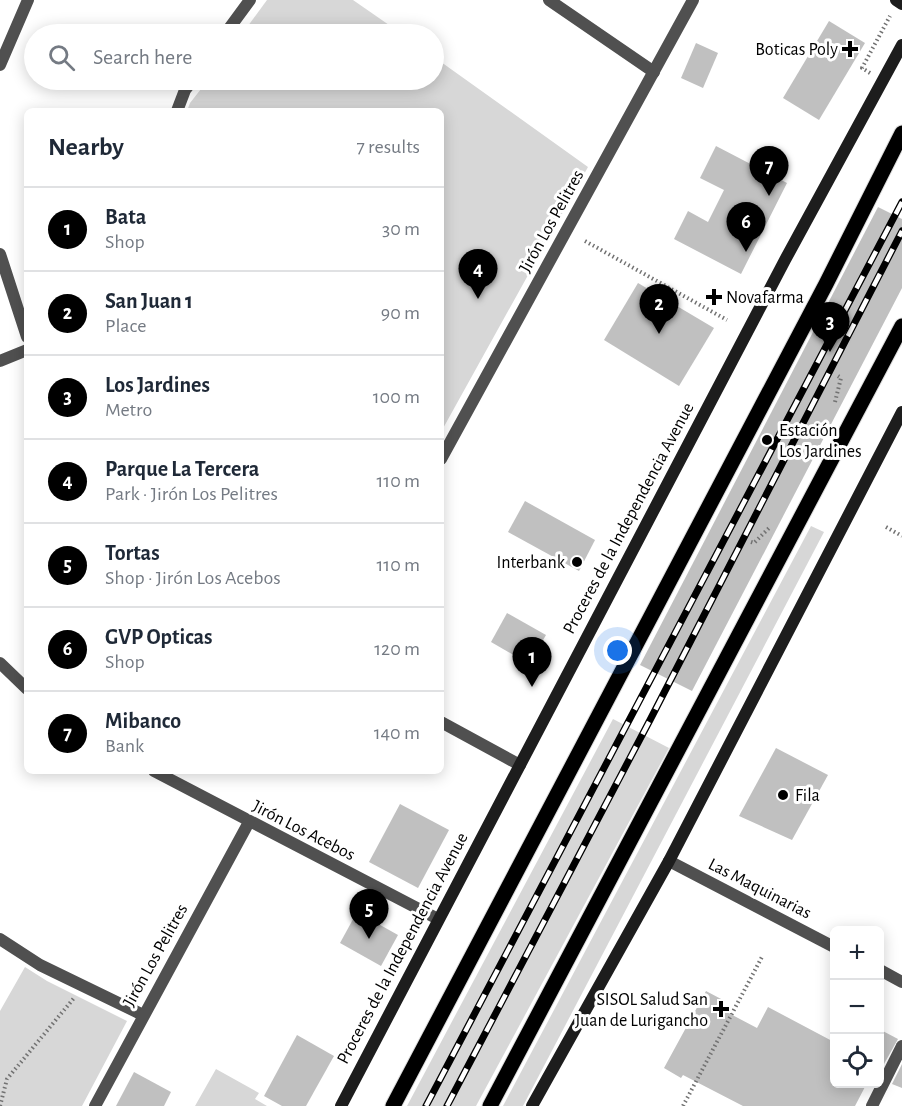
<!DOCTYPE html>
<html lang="en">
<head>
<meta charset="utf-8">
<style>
  :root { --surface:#fff; --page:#f2f2f3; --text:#1f2937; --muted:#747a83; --line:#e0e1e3; --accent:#000 }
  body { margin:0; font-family:"Alegreya Sans",sans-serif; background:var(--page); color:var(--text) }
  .controls { position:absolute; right:18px; bottom:18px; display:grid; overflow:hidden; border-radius:9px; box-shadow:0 3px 15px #0003 }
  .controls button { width:54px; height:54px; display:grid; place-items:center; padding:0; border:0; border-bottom:2px solid var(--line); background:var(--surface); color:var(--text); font:30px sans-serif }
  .you { position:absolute; left:618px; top:651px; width:21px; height:21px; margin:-15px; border:4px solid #fff; border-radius:50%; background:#1a73e8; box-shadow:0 0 0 9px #1a73e833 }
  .badge { display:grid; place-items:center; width:39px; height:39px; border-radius:50%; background:var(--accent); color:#fff; font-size:20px; font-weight:700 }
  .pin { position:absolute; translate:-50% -50px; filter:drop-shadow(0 2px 3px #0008) }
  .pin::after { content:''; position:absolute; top:32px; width:21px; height:18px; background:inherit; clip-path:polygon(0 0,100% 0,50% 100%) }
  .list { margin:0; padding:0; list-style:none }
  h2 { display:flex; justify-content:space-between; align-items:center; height:78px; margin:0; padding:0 24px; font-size:26px }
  h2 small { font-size:20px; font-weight:400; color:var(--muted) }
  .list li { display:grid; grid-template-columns:39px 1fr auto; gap:18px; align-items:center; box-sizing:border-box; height:84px; padding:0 24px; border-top:2px solid var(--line) }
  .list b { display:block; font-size:22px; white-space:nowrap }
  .list p { margin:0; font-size:20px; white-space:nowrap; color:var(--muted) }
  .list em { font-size:20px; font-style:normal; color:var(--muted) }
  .icon { flex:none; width:33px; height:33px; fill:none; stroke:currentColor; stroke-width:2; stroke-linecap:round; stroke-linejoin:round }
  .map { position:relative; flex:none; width:902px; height:1106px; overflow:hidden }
  .search { position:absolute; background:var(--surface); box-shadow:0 3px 15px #0003; left:24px; top:24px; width:420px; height:66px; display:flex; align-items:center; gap:15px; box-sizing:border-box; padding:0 21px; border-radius:33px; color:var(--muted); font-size:22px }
  .panel { position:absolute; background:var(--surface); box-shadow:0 3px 15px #0003; left:24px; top:108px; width:420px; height:666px; border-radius:9px }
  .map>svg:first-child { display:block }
  .green { fill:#d7d7d7 }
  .building { fill:#c0c0c0 }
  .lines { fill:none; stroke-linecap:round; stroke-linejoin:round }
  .primary-casing { stroke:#dbdbdb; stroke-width:17 }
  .path { stroke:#727272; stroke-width:4; stroke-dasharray:1.5 3; stroke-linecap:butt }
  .lane { stroke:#505050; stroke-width:12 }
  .street { stroke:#505050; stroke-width:12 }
  .secondary { stroke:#1d1d1d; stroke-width:12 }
  .primary { stroke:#000; stroke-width:15 }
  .rail-casing { stroke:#000; stroke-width:7 }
  .rail { stroke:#fff; stroke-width:4.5; stroke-dasharray:14; stroke-linecap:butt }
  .poi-dot { fill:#000; stroke:#fff; stroke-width:2 }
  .labels { text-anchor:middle; stroke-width:6; stroke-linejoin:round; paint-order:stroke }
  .poi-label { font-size:18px; fill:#000; stroke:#fff; text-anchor:end }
  .street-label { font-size:18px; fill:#000; stroke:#fff }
</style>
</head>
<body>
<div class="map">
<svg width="902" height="1106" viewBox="0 0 902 1106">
  <rect width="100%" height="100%" fill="#fff"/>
  <g class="green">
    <polygon points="267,0 353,0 402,34 242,34"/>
    <polygon points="434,57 588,167 441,432 441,111 187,111 190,103 208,80 434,80"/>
    <polygon points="811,526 824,532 523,1106 503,1106"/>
    <polygon points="613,719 669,748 476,1106 407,1106"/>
    <polygon points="25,967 47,981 127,1021 82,1106 0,1106 0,1011"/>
    <polygon points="216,1069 259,1093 255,1099 267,1106 195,1106"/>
  </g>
  <g class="building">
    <polygon points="829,21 865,43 819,120 783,98"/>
    <polygon points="696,43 718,53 703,88 681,78"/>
    <polygon points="716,146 787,183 741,274 674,239 688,211 708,222 724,190 700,178"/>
    <polygon points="878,207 902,219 902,288 692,691 640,665"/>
    <polygon points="638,283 714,328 679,386 604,340"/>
    <polygon points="525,501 595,540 579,571 508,532"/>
    <polygon points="507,613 546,635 529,664 491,642"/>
    <polygon points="776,748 828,775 792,840 739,816"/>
    <polygon points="400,804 449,830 418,888 369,862"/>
    <polygon points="357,912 398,935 381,966 340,943"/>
    <polygon points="706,991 723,1000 719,1008 757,1028 768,1007 834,1042 834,1083 867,1083 855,1106 743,1106 683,1075 681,1078 664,1068"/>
    <polygon points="879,1029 898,1039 879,1073"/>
    <polygon points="297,1035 334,1056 306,1106 282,1106 264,1096"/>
    <polygon points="902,1064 902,1088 892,1084"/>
    <polygon points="134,1072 171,1092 164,1106 116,1106"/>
  </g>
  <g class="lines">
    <g class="primary-casing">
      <g id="primary">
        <polyline points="393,1106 826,284 902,133"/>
        <polyline points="490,1106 902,326"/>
      </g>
    </g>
    <g class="path">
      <polyline points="870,73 862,68 890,16"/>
      <polyline points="585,241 727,320"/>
      <polyline points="835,402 841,378 838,376"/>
      <polyline points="886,527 902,536"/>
      <polyline points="751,542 754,543 769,528"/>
      <polyline points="0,1106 7,1079 74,998"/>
      <polyline points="683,1106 763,955"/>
    </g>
    <polyline class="lane" points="872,1106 902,1046"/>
    <g class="street">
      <polyline points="549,0 654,72"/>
      <polyline points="225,34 250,0"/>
      <polyline points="0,65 28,0"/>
      <polyline points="177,111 185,90 193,80"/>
      <polyline points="0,254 27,337"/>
      <polyline points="0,361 27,350"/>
      <polyline points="441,459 693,0"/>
      <polyline points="0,663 27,689"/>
      <polyline points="441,722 520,765"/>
      <polyline points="154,771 438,919"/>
      <polyline points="669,861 834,947"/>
      <polyline points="0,939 40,965 143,1015"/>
      <polyline points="880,970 902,982"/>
      <polyline points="95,1106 249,822"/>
    </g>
    <g class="secondary">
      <polyline points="896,0 902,4"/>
      <polyline points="341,1106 785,260 902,45"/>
      <polyline points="532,1106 669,861 902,412"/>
    </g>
    <use href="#primary" class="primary"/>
    <g class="rail-casing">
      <g id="rail">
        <polyline points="426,1106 902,202"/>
        <polyline points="447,1106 650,720 902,231"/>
      </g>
    </g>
    <use href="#rail" class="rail"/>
  </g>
  <g class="poi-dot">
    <path d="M847 40h6v6h6v6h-6v6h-6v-6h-6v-6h6z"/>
    <path d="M711 288h6v6h6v6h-6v6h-6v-6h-6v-6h6z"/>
    <circle cx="767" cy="440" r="6"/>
    <circle cx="577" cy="562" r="6"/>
    <circle cx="783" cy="795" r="6"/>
    <path d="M718 1000h6v6h6v6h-6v6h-6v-6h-6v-6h6z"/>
  </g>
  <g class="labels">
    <g class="poi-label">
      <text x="838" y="55">Boticas Poly</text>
      <text x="726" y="303" text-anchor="start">Novafarma</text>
      <text x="779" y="436" text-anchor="start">Estación<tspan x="779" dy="21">Los Jardines</tspan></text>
      <text x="565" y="568">Interbank</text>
      <text x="795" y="801" text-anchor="start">Fila</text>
      <text x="708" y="1005">SISOL Salud San<tspan x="708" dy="21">Juan de Lurigancho</tspan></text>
    </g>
    <g class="street-label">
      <text transform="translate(551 221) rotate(-61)" y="6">Jirón Los Pelitres</text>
      <text transform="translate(628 518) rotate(-62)" y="6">Proceres de la Independencia Avenue</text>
      <text transform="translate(304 830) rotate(27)" y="6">Jirón Los Acebos</text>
      <text transform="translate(760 888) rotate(27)" y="6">Las Maquinarias</text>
      <text transform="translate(402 948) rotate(-62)" y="6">Proceres de la Independencia Avenue</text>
      <text transform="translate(155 955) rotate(-61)" y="6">Jirón Los Pelitres</text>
    </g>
  </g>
</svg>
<div class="controls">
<button>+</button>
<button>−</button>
<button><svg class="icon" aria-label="locate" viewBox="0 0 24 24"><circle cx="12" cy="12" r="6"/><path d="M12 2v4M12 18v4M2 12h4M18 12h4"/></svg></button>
</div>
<div class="you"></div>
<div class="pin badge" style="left:532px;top:687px">1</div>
<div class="pin badge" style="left:659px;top:334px">2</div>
<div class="pin badge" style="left:830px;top:352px">3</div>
<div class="pin badge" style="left:478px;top:299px">4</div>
<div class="pin badge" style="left:369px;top:939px">5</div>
<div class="pin badge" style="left:746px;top:252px">6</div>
<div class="pin badge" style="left:769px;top:196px">7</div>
<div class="search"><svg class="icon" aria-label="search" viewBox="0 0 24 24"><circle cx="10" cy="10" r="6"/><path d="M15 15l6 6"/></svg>Search here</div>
<section class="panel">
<h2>Nearby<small>7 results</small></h2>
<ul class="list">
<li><span class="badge">1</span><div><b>Bata</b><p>Shop</p></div><em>30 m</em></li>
<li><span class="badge">2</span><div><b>San Juan 1</b><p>Place</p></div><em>90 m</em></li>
<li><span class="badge">3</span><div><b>Los Jardines</b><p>Metro</p></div><em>100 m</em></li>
<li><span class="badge">4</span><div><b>Parque La Tercera</b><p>Park · Jirón Los Pelitres</p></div><em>110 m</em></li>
<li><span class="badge">5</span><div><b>Tortas</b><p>Shop · Jirón Los Acebos</p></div><em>110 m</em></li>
<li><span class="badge">6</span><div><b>GVP Opticas</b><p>Shop</p></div><em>120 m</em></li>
<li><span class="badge">7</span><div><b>Mibanco</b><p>Bank</p></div><em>140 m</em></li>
</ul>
</section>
</div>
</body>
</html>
